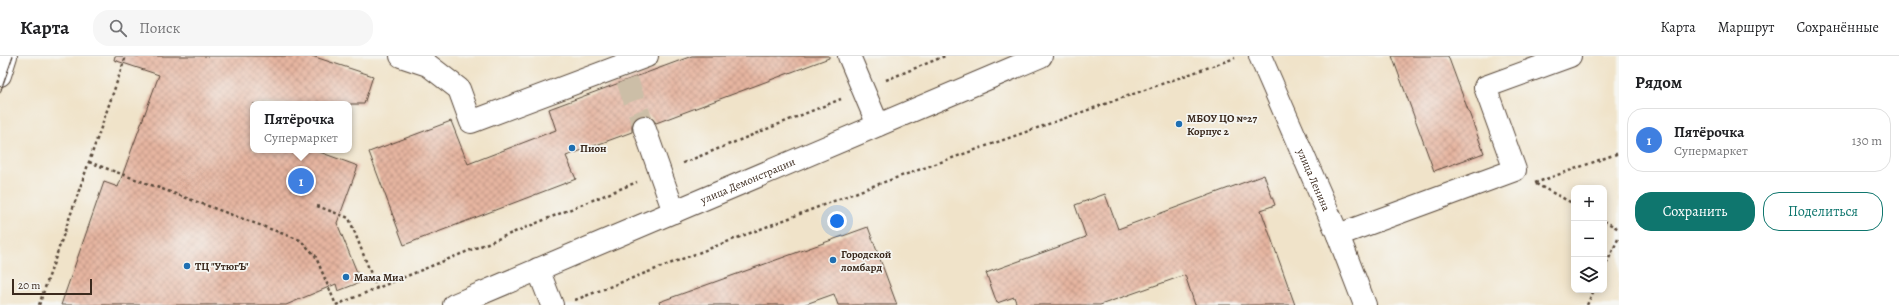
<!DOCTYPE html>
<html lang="ru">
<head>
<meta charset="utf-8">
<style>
  :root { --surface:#fff; --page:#f6f6f6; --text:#202124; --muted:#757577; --line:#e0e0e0; --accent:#0f766e }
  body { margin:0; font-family:Alegreya,serif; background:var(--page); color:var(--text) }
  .controls { position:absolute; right:12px; bottom:12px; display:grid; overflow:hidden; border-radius:8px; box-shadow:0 2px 10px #0003 }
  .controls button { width:36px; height:36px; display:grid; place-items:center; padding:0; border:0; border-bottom:1px solid var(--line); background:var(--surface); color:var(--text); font:20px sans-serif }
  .scale { position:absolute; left:12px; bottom:10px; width:80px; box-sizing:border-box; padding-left:4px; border:2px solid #3b2a1e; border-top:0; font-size:11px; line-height:14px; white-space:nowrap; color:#3b2a1e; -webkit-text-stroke:3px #f6f6f2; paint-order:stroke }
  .you { position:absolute; left:837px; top:165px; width:14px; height:14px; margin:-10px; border:3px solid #fff; border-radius:50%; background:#1a73e8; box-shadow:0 0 0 6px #1a73e833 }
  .badge { display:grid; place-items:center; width:26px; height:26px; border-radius:50%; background:var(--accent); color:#fff; font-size:13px; font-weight:700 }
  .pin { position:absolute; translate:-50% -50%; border:2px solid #fff; box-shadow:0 1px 4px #0006 }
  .popup { position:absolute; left:250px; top:45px; width:102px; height:52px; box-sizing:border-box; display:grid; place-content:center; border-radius:8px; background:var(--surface); filter:drop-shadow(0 1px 3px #0005); font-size:13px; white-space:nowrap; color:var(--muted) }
  .popup b { font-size:15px; color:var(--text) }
  .popup::after { content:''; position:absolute; left:50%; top:100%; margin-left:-8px; border:8px solid transparent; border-top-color:var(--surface) }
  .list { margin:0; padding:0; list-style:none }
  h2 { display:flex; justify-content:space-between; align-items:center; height:52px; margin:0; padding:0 16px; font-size:17px }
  h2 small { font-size:13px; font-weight:400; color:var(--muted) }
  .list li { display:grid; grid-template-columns:26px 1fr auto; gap:12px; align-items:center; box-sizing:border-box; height:64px; margin:0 8px 8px; padding:0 8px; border:1px solid var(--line); border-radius:16px }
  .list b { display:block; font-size:15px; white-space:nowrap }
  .list p { margin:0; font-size:13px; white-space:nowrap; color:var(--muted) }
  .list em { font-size:13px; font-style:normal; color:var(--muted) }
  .actions { display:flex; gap:8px; padding:12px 16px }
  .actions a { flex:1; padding:9px 0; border:1px solid var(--accent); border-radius:16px; text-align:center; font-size:14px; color:var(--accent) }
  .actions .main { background:var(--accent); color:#fff }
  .icon { flex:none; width:22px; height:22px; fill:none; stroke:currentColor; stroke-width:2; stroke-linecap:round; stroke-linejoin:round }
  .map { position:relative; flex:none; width:1619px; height:249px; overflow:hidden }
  header { display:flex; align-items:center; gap:24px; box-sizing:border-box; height:56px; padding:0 20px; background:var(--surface); border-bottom:1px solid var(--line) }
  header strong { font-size:19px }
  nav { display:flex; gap:22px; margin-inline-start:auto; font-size:14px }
  .search { width:280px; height:36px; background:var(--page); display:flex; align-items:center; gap:10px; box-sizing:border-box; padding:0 14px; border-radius:16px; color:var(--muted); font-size:15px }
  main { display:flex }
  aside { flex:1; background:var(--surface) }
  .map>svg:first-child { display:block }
  .building { fill:url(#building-cross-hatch) }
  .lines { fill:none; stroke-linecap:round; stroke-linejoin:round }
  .minor-tunnel { stroke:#ccbea7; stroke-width:22; stroke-dasharray:22 11; stroke-linecap:butt }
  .minor-casing { stroke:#564638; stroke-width:24 }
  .path { stroke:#564638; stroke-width:2.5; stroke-dasharray:3 3; stroke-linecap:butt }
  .minor { stroke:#fff; stroke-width:22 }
  .tram { stroke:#3b2a1e; stroke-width:1 }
  .poi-dot { fill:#1f6fb2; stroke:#f6f6f2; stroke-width:1.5 }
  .labels { text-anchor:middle; stroke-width:3.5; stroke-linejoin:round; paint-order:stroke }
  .poi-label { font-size:11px; font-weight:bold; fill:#3b2a1e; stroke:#f6f6f2; text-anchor:start }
  .street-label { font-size:11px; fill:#3b2a1e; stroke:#f6f6f2 }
</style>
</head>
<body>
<header>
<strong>Карта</strong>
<div class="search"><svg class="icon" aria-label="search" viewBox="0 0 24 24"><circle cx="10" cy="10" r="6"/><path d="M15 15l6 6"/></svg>Поиск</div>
<nav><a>Карта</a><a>Маршрут</a><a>Сохранённые</a></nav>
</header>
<main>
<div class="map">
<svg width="1619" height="249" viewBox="0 0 1619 249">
  <defs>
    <pattern id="building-cross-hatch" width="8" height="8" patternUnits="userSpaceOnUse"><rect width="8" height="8" fill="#e6b5a0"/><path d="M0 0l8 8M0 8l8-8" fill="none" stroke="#bc9382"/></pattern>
  </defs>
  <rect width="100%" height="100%" fill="#f6f6f2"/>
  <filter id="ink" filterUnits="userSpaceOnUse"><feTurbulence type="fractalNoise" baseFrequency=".025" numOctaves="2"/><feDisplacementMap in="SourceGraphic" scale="8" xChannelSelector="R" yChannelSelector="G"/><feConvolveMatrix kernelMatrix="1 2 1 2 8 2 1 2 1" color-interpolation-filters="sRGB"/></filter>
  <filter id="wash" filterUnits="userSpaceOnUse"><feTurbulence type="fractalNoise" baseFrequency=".012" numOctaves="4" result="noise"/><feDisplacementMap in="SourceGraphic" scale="16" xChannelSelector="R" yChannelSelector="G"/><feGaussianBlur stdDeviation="0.9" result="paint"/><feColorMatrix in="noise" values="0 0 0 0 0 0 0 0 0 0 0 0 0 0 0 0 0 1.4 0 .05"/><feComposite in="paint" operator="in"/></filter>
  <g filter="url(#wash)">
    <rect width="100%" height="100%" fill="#f0e3c9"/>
    <g id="blocks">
      <g class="building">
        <polygon points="115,0 312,0 373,20 364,48 253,48 253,94 314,94 358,110 337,167 361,226 338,235 336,228 286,249 61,249 104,126 118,131 159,19 114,4"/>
        <polygon points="692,0 829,0 829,2 656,67 652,62 647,59 639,59 635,63 632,68 632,76 566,100 576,123 404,189 369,96 451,65 468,108 556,74 549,53"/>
        <polygon points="1392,0 1448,0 1484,97 1434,115"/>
        <polygon points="1264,119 1275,149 1261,154 1295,249 1195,249 1185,219 1100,249 1017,249 1014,241 997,247 986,217 1086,181 1075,149 1105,138 1118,173"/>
        <polygon points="868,171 897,249 838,249 834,238 803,249 660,249 659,246"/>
      </g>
    </g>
  </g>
  <g filter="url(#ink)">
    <use href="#blocks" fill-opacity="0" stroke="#564638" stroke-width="1"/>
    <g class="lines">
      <polyline class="minor-tunnel" points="627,24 644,71"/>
      <g class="minor-casing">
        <g id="minor">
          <polyline points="401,0 428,9 459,33 471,66 647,0"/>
          <polyline points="849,0 878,69"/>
          <path id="s1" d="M1260 0 1338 179 1365 249"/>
          <polyline points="0,19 6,0"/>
          <polyline points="644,71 674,156"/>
          <polyline points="1338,179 1515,114 1485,31 1570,0"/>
          <polyline points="538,213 552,249"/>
          <path id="s2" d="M454 249 1041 0"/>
        </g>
      </g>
      <g class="path">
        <polyline points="886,24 945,0"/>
        <polyline points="89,106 300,184 315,199 336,249"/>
        <polyline points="683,107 841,43"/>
        <polyline points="1535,127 1619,97"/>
        <polyline points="1536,128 1574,148"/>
        <polyline points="317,150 349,162 377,233"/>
        <polyline points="1604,165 1619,173"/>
        <polyline points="1604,213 1619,181"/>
        <polyline points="575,244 873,130 1235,2"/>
        <polyline points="39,249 126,0"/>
        <polyline points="336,249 637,126"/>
        <polyline points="1587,249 1594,234"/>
      </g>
      <use href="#minor" class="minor"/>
      <polyline class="tram" points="0,37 13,0"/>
    </g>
  </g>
  <g class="poi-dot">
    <circle cx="1179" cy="68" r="4"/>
    <circle cx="572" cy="92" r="4"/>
    <circle cx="833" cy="204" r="4"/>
    <circle cx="187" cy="210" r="4"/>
    <circle cx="346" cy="221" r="4"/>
  </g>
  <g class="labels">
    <g class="poi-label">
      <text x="1187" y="66">МБОУ ЦО №27<tspan x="1187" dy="13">Корпус 2</tspan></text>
      <text x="580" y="96">Пион</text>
      <text x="841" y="202">Городской<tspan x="841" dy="13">ломбард</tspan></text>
      <text x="195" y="214">ТЦ "УтюгЪ"</text>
      <text x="354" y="225">Мама Миа</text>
    </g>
    <g class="street-label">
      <text dy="4" stroke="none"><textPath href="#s1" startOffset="135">улица Ленина</textPath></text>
      <text dy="4" stroke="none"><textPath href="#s2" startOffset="319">улица Демонстрации</textPath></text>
    </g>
  </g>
</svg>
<div class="controls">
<button>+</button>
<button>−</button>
<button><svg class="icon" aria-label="layers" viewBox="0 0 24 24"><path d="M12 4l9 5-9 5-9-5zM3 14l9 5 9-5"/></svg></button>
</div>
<div class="scale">20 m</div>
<div class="you"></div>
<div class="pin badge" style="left:301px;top:125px;background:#3f7fe0">1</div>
<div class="popup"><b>Пятёрочка</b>Супермаркет</div>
</div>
<aside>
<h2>Рядом<small></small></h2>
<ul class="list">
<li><span class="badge" style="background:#3f7fe0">1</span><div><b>Пятёрочка</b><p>Супермаркет</p></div><em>130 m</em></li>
</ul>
<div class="actions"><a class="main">Сохранить</a><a>Поделиться</a></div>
</aside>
</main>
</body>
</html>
